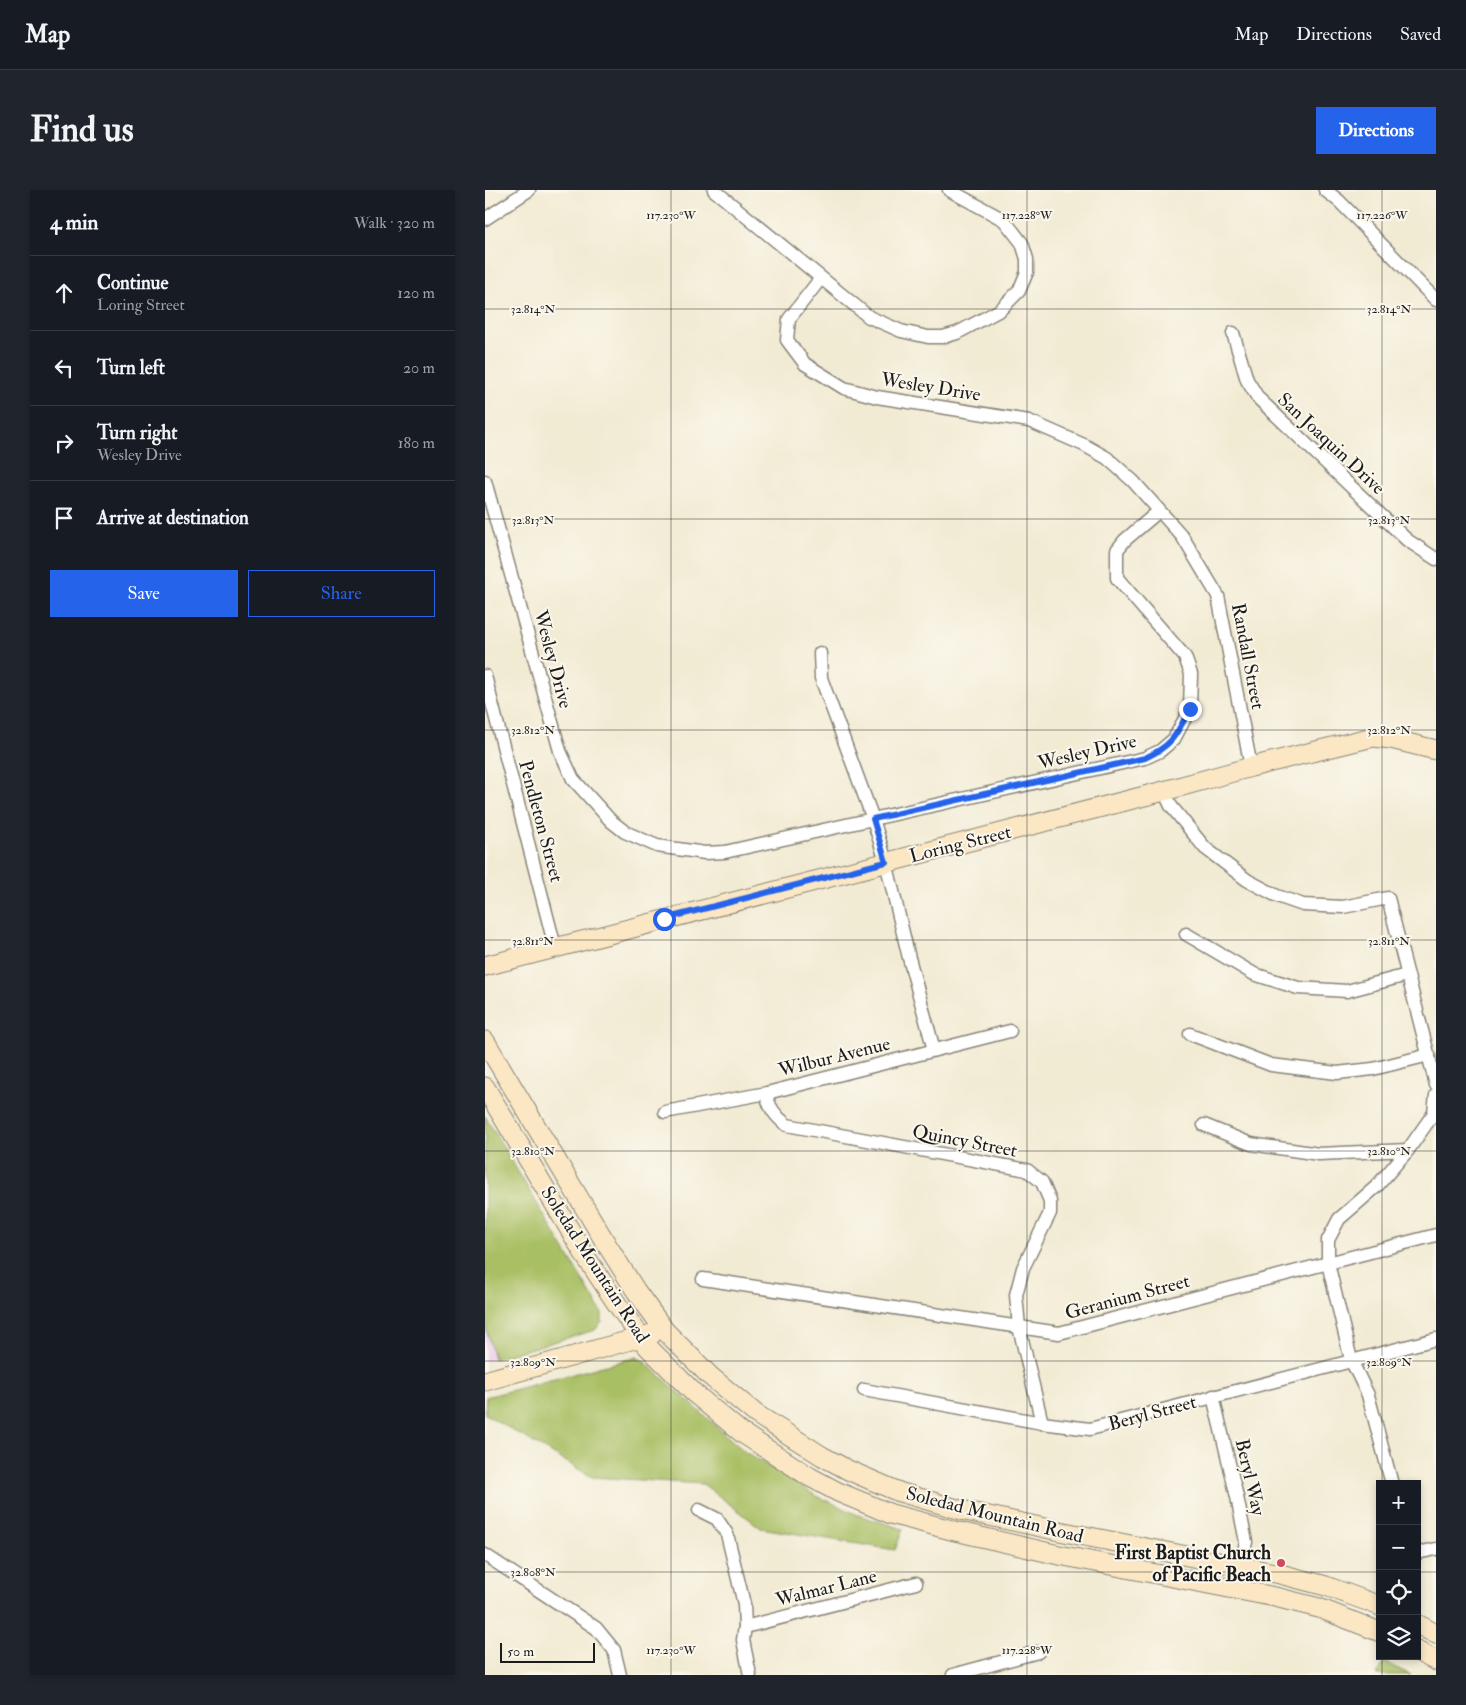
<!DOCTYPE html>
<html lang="en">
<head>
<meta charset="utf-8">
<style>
  :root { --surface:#171b24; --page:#20242c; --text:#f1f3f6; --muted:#9ea1a6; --line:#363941; --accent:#2563eb }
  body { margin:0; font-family:"IM FELL Double Pica",serif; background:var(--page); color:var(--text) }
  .controls { position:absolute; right:15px; bottom:15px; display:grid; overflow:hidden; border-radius:0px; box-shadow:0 2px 8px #0003 }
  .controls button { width:45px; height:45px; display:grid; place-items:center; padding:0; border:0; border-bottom:1px solid var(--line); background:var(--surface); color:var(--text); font:25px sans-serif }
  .scale { position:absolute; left:15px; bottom:12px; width:95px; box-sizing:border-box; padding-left:5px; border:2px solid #1c1c1c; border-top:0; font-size:14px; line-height:18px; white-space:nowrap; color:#1c1c1c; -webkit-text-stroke:4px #fbf7ec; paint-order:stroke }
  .stop { position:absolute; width:15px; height:15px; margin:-11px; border:4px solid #2563eb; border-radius:50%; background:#fff }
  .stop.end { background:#2563eb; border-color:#fff; box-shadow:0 1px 5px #0008 }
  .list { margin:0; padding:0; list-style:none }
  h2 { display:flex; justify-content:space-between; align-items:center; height:65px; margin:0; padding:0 20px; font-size:21px }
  h2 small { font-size:16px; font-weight:400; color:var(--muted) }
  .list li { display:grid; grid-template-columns:32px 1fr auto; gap:15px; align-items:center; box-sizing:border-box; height:75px; padding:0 20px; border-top:1px solid var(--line) }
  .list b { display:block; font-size:19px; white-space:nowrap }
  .list p { margin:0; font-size:16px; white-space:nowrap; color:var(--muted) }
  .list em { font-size:16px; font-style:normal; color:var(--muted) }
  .actions { display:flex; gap:10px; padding:15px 20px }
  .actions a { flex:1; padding:11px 0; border:1px solid var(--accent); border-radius:0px; text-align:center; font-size:18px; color:var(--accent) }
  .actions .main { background:var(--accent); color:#fff }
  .icon { flex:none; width:28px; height:28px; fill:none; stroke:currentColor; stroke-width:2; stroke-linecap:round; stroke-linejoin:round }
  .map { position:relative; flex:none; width:951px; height:1485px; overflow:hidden; border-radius:0px }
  header { display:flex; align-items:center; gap:30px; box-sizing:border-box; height:70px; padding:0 25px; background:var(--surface); border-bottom:1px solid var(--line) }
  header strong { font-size:24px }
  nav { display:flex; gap:28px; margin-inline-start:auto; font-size:18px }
  .intro { display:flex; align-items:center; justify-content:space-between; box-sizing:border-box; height:120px; padding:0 30px }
  h1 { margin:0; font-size:35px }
  .button { padding:12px 22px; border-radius:0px; background:var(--accent); color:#fff; font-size:18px; font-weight:700 }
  main { display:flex; gap:30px; padding:0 30px }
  aside { flex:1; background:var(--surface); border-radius:0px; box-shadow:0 2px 8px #0003 }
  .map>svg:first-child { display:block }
  .built { fill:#ebd1eb }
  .green { fill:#a9bf63; stroke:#626e40 }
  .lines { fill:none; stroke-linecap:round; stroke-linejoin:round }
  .street-casing { stroke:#878478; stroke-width:15 }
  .secondary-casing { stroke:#878478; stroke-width:21 }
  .street { stroke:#fff; stroke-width:12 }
  .secondary { stroke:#fbe7c3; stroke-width:19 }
  .route { stroke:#2563eb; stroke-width:6 }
  .ticks { fill:none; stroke:#1c1c1c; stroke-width:1; stroke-opacity:0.45 }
  .poi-dot { fill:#d1495b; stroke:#fbf7ec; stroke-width:2 }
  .labels { text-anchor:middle; stroke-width:4; stroke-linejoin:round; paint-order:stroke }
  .street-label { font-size:19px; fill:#1c1c1c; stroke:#fbf7ec }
  .poi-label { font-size:19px; font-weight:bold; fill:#1c1c1c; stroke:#fbf7ec; text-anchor:end }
  .ticks-label { font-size:12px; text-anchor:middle; fill:#1c1c1c; stroke:#fbf7ec; stroke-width:4; stroke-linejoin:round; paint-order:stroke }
</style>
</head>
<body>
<header>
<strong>Map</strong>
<nav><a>Map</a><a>Directions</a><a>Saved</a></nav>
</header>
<div class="intro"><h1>Find us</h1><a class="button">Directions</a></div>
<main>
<aside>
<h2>4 min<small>Walk · 320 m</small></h2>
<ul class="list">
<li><svg class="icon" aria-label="ahead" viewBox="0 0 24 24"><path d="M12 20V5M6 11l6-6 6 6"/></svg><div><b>Continue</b><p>Loring Street</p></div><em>120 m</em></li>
<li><svg class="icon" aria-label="left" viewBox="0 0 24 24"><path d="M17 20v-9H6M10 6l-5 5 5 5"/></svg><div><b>Turn left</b></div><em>20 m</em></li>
<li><svg class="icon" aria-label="right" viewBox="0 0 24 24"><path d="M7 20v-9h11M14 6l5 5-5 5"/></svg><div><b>Turn right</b><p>Wesley Drive</p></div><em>180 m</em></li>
<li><svg class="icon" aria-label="arrive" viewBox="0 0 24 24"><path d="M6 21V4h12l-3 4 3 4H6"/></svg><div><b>Arrive at destination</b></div></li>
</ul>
<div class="actions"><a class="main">Save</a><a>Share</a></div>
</aside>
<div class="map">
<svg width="951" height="1485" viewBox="0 0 951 1485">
  <rect width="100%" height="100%" fill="#fbf7ec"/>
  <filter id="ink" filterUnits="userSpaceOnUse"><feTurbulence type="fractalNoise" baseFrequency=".02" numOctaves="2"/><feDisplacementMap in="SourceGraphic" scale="10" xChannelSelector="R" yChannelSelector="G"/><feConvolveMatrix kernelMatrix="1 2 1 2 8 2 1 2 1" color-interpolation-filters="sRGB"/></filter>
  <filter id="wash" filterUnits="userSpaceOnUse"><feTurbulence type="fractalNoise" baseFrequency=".0096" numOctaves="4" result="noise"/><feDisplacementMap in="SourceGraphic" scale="20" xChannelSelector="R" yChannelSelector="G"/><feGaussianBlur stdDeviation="1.12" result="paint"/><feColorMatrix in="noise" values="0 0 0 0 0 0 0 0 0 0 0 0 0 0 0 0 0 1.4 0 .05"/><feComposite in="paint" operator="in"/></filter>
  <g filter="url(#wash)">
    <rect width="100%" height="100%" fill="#f2ebd4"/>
    <polygon class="built" points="0,1134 9,1169 0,1172"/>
    <g class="green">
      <polygon points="0,926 117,1123 117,1132 110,1140 9,1169 0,1134"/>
      <polygon points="152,1167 160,1172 260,1262 330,1305 373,1325 418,1339 410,1360 276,1338 218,1294 107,1287 0,1224 1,1207"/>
      <polygon points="899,1472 926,1485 892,1485"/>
    </g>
  </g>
  <g filter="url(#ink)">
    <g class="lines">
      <g class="street-casing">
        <g id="street">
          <polyline points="229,0 384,127 416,141 443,147 458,147 472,143 515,120 534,101 542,82 542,69 537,53 519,30 464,0"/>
          <polyline points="840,0 854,11 951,110"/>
          <polyline points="0,29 44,0"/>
          <polyline points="336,88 304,129 302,150 320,174 359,198 392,207 544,231 599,255 622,268 648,291 697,346 733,406 766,577"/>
          <polyline points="748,143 762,190 773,208 922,350 951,369"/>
          <polyline points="0,291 75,561 88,589 126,631 140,642 172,656 220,663 240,662 660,568 675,561 689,549 705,519 706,484 700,467 632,388 632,360 640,350 674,321"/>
          <polyline points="335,463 336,488 388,629 401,672 424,768 449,860"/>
          <polyline points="0,486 70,757"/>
          <polyline points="679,601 686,616 720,658 762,690 792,706 818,715 858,717 903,708 951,895"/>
          <polyline points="701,744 769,784 813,798 862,801 922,785"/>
          <polyline points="705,844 786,875 852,883 888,879 944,865"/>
          <path d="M282 903C282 916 292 928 302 935L542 980 557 992 565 1011V1023L538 1078 531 1105 534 1137 557 1233"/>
          <polyline points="180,922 282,903 525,841"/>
          <polyline points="719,935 766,954 834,964 923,960"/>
          <polyline points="218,1089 574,1143 951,1045"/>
          <polyline points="379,1200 557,1233 605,1239 951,1149"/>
          <polyline points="728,1206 752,1307 761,1352 756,1376"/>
          <polyline points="907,1294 883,1205 866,1170 843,1073 843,1050 854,1029 892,996 923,960 949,923 951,905"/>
          <polyline points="214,1320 232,1329 242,1344 259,1414 260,1437 258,1450 265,1485"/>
          <polyline points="932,1363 951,1359"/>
          <polyline points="0,1365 111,1438 129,1460 135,1485"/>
          <polyline points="260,1437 431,1393"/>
          <polyline points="468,1485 553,1462"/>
        </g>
      </g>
      <g class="secondary-casing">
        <g id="secondary">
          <polyline points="0,776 679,601 766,577 888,547 906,549 951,560"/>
          <polyline points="0,851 122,1055 151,1101 180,1141 225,1186 271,1224 337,1266 363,1280 414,1302 476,1320 579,1342 795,1384 841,1396 895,1416"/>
          <polyline points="0,897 101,1067 132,1114 162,1156 209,1203 257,1243 325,1287 353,1302 406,1324 470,1341 574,1365 790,1407 834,1418 895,1442"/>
          <polyline points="0,1191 167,1144"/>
          <polyline points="932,1434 951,1444"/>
          <polyline points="932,1461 951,1471"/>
        </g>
      </g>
      <use href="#street" class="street"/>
      <use href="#secondary" class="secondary"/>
    </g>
  </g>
  <g class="lines" filter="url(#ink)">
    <path class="route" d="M179 729 401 672 388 629 660 568C688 555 691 545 705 519"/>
  </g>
  <path class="ticks" d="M186 0V1485M542 0V1485M897 0V1294M0 119H951M0 329H951M0 540H951M0 750H951M0 961H951M0 1171H951M0 1382H895M932 1382H951M897 1466V1485"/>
  <circle class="poi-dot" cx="796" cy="1373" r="5"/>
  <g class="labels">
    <g class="street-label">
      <text transform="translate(446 196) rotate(9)" y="7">Wesley Drive</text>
      <text transform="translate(847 253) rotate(43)" y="7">San Joaquin Drive</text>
      <text transform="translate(764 466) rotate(79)" y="7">Randall Street</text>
      <text transform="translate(69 469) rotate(75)" y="7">Wesley Drive</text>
      <text transform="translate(602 561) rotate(-13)" y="7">Wesley Drive</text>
      <text transform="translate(57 631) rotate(75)" y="7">Pendleton Street</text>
      <text transform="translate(475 653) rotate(-14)" y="7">Loring Street</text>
      <text transform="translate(349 866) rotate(-14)" y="7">Wilbur Avenue</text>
      <text transform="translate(480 950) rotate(11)" y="7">Quincy Street</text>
      <text transform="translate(111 1074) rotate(57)" y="7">Soledad Mountain Road</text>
      <text transform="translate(642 1106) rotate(-15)" y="7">Geranium Street</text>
      <text transform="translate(667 1222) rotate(-15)" y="7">Beryl Street</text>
      <text transform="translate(766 1287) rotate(77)" y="7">Beryl Way</text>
      <text transform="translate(510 1324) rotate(14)" y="7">Soledad Mountain Road</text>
      <text transform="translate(341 1397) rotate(-14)" y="7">Walmar Lane</text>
    </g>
    <g class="poi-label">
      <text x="786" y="1369">First Baptist Church<tspan x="786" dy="22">of Pacific Beach</tspan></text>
    </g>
  </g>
  <g class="ticks-label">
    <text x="186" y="29">117.230°W</text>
    <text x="542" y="29">117.228°W</text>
    <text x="897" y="29">117.226°W</text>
    <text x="48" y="123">32.814°N</text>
    <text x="904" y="123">32.814°N</text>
    <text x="48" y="334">32.813°N</text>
    <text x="904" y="334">32.813°N</text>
    <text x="48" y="544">32.812°N</text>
    <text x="904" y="544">32.812°N</text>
    <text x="48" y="755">32.811°N</text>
    <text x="904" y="755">32.811°N</text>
    <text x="48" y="965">32.810°N</text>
    <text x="904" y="965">32.810°N</text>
    <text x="48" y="1176">32.809°N</text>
    <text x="904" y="1176">32.809°N</text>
    <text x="48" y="1386">32.808°N</text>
    <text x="186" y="1464">117.230°W</text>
    <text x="542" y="1464">117.228°W</text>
  </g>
</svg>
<div class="controls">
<button>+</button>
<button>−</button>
<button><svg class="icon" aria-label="locate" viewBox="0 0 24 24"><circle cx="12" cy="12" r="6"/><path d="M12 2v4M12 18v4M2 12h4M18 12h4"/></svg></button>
<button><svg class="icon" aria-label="layers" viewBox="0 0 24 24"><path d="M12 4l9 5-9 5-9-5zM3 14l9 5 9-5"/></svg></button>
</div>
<div class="scale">50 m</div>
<div class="stop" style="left:179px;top:729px"></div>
<div class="stop end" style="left:705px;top:519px"></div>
</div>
</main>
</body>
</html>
